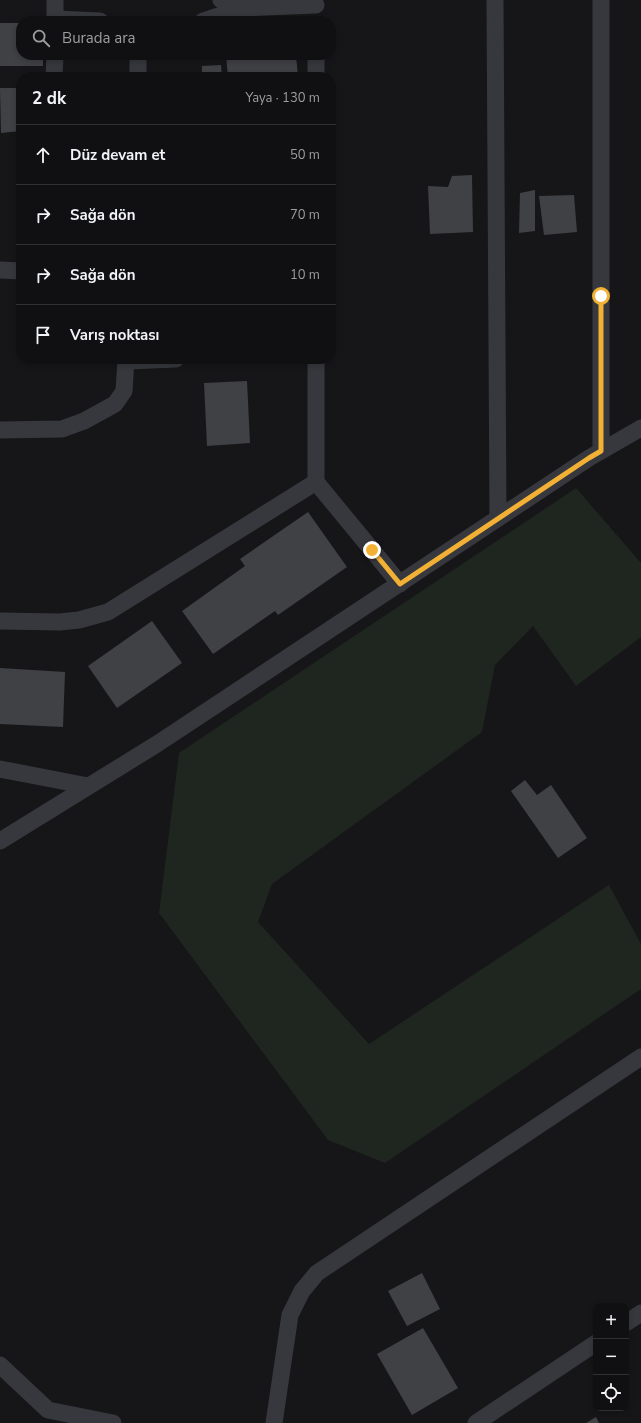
<!DOCTYPE html>
<html lang="tr">
<head>
<meta charset="utf-8">
<style>
  :root { --surface:#101012; --page:#1e1e20; --text:#f1f3f6; --muted:#9c9d9f; --line:#303032 }
  body { margin:0; font-family:"Nunito Sans",sans-serif; background:var(--page); color:var(--text) }
  .controls { position:absolute; right:12px; bottom:12px; display:grid; overflow:hidden; border-radius:8px; box-shadow:0 2px 6px #0003 }
  .controls button { width:36px; height:36px; display:grid; place-items:center; padding:0; border:0; border-bottom:1px solid var(--line); background:var(--surface); color:var(--text); font:20px sans-serif }
  .stop { position:absolute; width:12px; height:12px; margin:-9px; border:3px solid #f2b134; border-radius:50%; background:#fff }
  .stop.end { background:#f2b134; border-color:#fff; box-shadow:0 1px 4px #0008 }
  .list { margin:0; padding:0; list-style:none }
  h2 { display:flex; justify-content:space-between; align-items:center; height:52px; margin:0; padding:0 16px; font-size:17px }
  h2 small { font-size:13px; font-weight:400; color:var(--muted) }
  .list li { display:grid; grid-template-columns:26px 1fr auto; gap:12px; align-items:center; box-sizing:border-box; height:60px; padding:0 16px; border-top:1px solid var(--line) }
  .list b { display:block; font-size:15px; white-space:nowrap }
  .list em { font-size:13px; font-style:normal; color:var(--muted) }
  .icon { flex:none; width:22px; height:22px; fill:none; stroke:currentColor; stroke-width:2; stroke-linecap:round; stroke-linejoin:round }
  .map { position:relative; flex:none; width:641px; height:1423px; overflow:hidden }
  .search { position:absolute; background:var(--surface); box-shadow:0 2px 6px #0003; left:16px; top:16px; width:320px; height:44px; display:flex; align-items:center; gap:10px; box-sizing:border-box; padding:0 14px; border-radius:16px; color:var(--muted); font-size:15px }
  .panel { position:absolute; background:var(--surface); box-shadow:0 2px 6px #0003; left:16px; top:72px; width:320px; height:292px; border-radius:16px }
  .map>svg:first-child { display:block }
  .green { fill:#1e261f }
  .building { fill:#404145 }
  .lines { fill:none; stroke-linecap:round; stroke-linejoin:round }
  .minor { stroke:#37383d; stroke-width:17 }
  .route { stroke:#f2b134; stroke-width:5 }
</style>
</head>
<body>
<div class="map">
<svg width="641" height="1423" viewBox="0 0 641 1423">
  <rect width="100%" height="100%" fill="#161618"/>
  <polygon class="green" points="576,488 641,563 641,637 576,686 533,626 495,665 482,732 272,884 258,922 369,1044 609,885 641,944 641,989 385,1163 328,1140 159,913 179,753"/>
  <g class="building">
    <polygon points="0,23 21,23 21,55 43,55 43,66 0,66"/>
    <polygon points="226,55 296,55 298,77 228,77"/>
    <polygon points="221,65 222,77 202,77 202,66"/>
    <polygon points="0,88 21,88 21,131 1,133"/>
    <polygon points="472,175 473,232 430,234 428,186 448,187 452,176"/>
    <polygon points="535,190 535,231 519,233 520,193"/>
    <polygon points="574,195 577,232 544,235 539,196"/>
    <polygon points="247,381 250,443 207,446 204,383"/>
    <polygon points="308,512 347,567 278,615 275,611 213,654 182,611 245,566 240,559"/>
    <polygon points="152,621 182,663 117,708 88,666"/>
    <polygon points="0,668 65,672 63,727 0,724"/>
    <polygon points="525,780 537,795 551,785 587,838 558,858 511,791"/>
    <polygon points="422,1273 440,1309 407,1326 388,1291"/>
    <polygon points="423,1328 458,1388 412,1415 377,1354"/>
    <polygon points="596,1417 599,1423 586,1423"/>
  </g>
  <g class="lines">
    <g class="minor">
      <polyline points="221,0 243,8 316,5"/>
      <polyline points="495,0 498,518"/>
      <polyline points="55,19 100,21"/>
      <polyline points="55,21 55,0"/>
      <polyline points="203,21 243,8"/>
      <polyline points="54,77 55,55"/>
      <polyline points="138,77 138,55"/>
      <polyline points="316,77 316,55"/>
      <polyline points="0,270 21,271"/>
      <polyline points="316,359 316,482 400,584"/>
      <polyline points="126,361 176,359"/>
      <polyline points="0,430 62,429 84,421 115,404 124,391 126,359"/>
      <polyline points="601,451 601,0"/>
      <polyline points="0,621 60,622 79,620 108,612 316,482"/>
      <polyline points="0,769 88,786"/>
      <polyline points="0,841 157,744 589,458 641,428"/>
      <polyline points="626,1323 641,1313"/>
      <polyline points="0,1365 48,1410 113,1423"/>
      <polyline points="274,1423 290,1315 302,1291 317,1273 641,1057"/>
      <polyline points="476,1423 596,1343"/>
    </g>
  </g>
  <g class="lines">
    <polyline class="route" points="372,550 400,584 589,458 601,451 601,296"/>
  </g>
</svg>
<div class="controls">
<button>+</button>
<button>−</button>
<button><svg class="icon" aria-label="locate" viewBox="0 0 24 24"><circle cx="12" cy="12" r="6"/><path d="M12 2v4M12 18v4M2 12h4M18 12h4"/></svg></button>
</div>
<div class="stop" style="left:601px;top:296px"></div>
<div class="stop end" style="left:372px;top:550px"></div>
<div class="search"><svg class="icon" aria-label="search" viewBox="0 0 24 24"><circle cx="10" cy="10" r="6"/><path d="M15 15l6 6"/></svg>Burada ara</div>
<section class="panel">
<h2>2 dk<small>Yaya · 130 m</small></h2>
<ul class="list">
<li><svg class="icon" aria-label="ahead" viewBox="0 0 24 24"><path d="M12 20V5M6 11l6-6 6 6"/></svg><div><b>Düz devam et</b></div><em>50 m</em></li>
<li><svg class="icon" aria-label="right" viewBox="0 0 24 24"><path d="M7 20v-9h11M14 6l5 5-5 5"/></svg><div><b>Sağa dön</b></div><em>70 m</em></li>
<li><svg class="icon" aria-label="right" viewBox="0 0 24 24"><path d="M7 20v-9h11M14 6l5 5-5 5"/></svg><div><b>Sağa dön</b></div><em>10 m</em></li>
<li><svg class="icon" aria-label="arrive" viewBox="0 0 24 24"><path d="M6 21V4h12l-3 4 3 4H6"/></svg><div><b>Varış noktası</b></div></li>
</ul>
</section>
</div>
</body>
</html>
